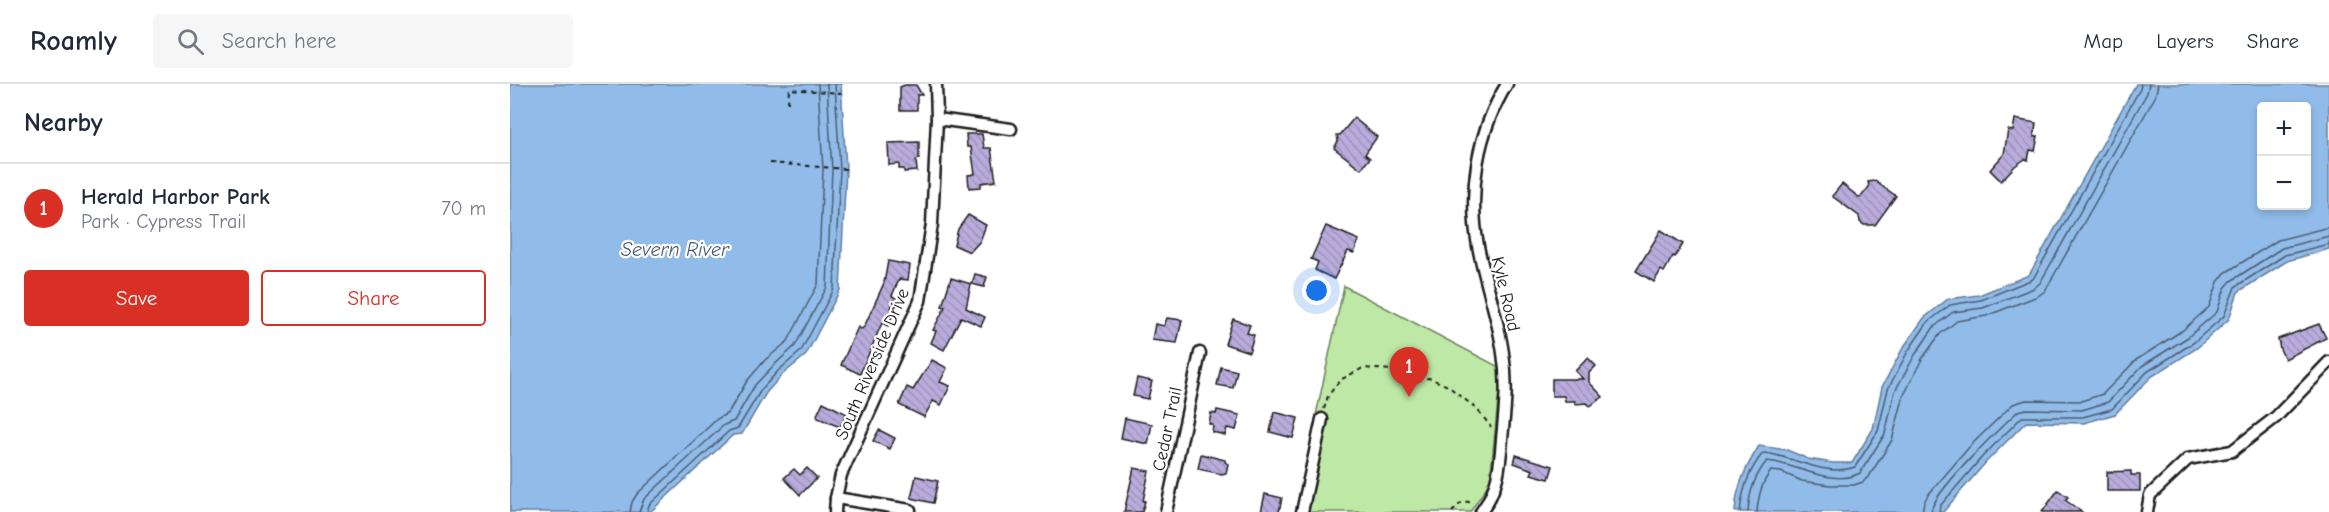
<!DOCTYPE html>
<html lang="en">
<head>
<meta charset="utf-8">
<style>
  :root { --surface:#fff; --page:#f6f6f7; --text:#1f2937; --muted:#747a83; --line:#e0e1e3; --accent:#d93025 }
  body { margin:0; font-family:"Comic Neue",sans-serif; background:var(--page); color:var(--text) }
  .controls { position:absolute; right:18px; top:18px; display:grid; overflow:hidden; border-radius:6px; box-shadow:0 3px 9px #0003 }
  .controls button { width:54px; height:54px; display:grid; place-items:center; padding:0; border:0; border-bottom:2px solid var(--line); background:var(--surface); color:var(--text); font:30px sans-serif }
  .you { position:absolute; left:807px; top:207px; width:21px; height:21px; margin:-15px; border:4px solid #fff; border-radius:50%; background:#1a73e8; box-shadow:0 0 0 9px #1a73e833 }
  .badge { display:grid; place-items:center; width:39px; height:39px; border-radius:50%; background:var(--accent); color:#fff; font-size:20px; font-weight:700 }
  .pin { position:absolute; translate:-50% -50px; filter:drop-shadow(0 2px 3px #0008) }
  .pin::after { content:''; position:absolute; top:32px; width:21px; height:18px; background:inherit; clip-path:polygon(0 0,100% 0,50% 100%) }
  .list { margin:0; padding:0; list-style:none }
  h2 { display:flex; justify-content:space-between; align-items:center; height:78px; margin:0; padding:0 24px; font-size:26px }
  h2 small { font-size:20px; font-weight:400; color:var(--muted) }
  .list li { display:grid; grid-template-columns:39px 1fr auto; gap:18px; align-items:center; box-sizing:border-box; height:90px; padding:0 24px; border-top:2px solid var(--line) }
  .list b { display:block; font-size:22px; white-space:nowrap }
  .list p { margin:0; font-size:20px; white-space:nowrap; color:var(--muted) }
  .list em { font-size:20px; font-style:normal; color:var(--muted) }
  .actions { display:flex; gap:12px; padding:18px 24px }
  .actions a { flex:1; padding:14px 0; border:2px solid var(--accent); border-radius:6px; text-align:center; font-size:21px; color:var(--accent) }
  .actions .main { background:var(--accent); color:#fff }
  .icon { flex:none; width:33px; height:33px; fill:none; stroke:currentColor; stroke-width:2; stroke-linecap:round; stroke-linejoin:round }
  .map { position:relative; flex:none; width:1819px; height:428px; overflow:hidden }
  header { display:flex; align-items:center; gap:36px; box-sizing:border-box; height:84px; padding:0 30px; background:var(--surface); border-bottom:2px solid var(--line) }
  header strong { font-size:28px }
  nav { display:flex; gap:33px; margin-inline-start:auto; font-size:21px }
  .search { width:420px; height:54px; background:var(--page); display:flex; align-items:center; gap:15px; box-sizing:border-box; padding:0 21px; border-radius:6px; color:var(--muted); font-size:22px }
  main { display:flex }
  aside { flex:1; background:var(--surface) }
  .map>svg:first-child { display:block }
  .park { fill:#bee8a5; stroke:#6d8260; stroke-width:1.5 }
  .water { fill:#91bcea; stroke:#627c98; stroke-width:1.5; fill-rule:evenodd }
  .lines { fill:none; stroke-linecap:round; stroke-linejoin:round }
  .shore { stroke:#4b5c6e; stroke-width:1.5 }
  .building { fill:url(#building-back-hatch); stroke:#1c1c1c; stroke-width:1.5 }
  .street-casing { stroke:#1c1c1c; stroke-width:15 }
  .path { stroke:#1c1c1c; stroke-width:2; stroke-dasharray:4.5 4.5; stroke-linecap:butt }
  .street { stroke:#fff; stroke-width:10 }
  .labels { text-anchor:middle; stroke-width:4.5; stroke-linejoin:round; paint-order:stroke }
  .street-label { font-size:18px; fill:#1c1c1c; stroke:#fff }
  .water-label { font-size:20px; font-style:italic; fill:#4b5c6e; stroke:#fff }
</style>
</head>
<body>
<header>
<strong>Roamly</strong>
<div class="search"><svg class="icon" aria-label="search" viewBox="0 0 24 24"><circle cx="10" cy="10" r="6"/><path d="M15 15l6 6"/></svg>Search here</div>
<nav><a>Map</a><a>Layers</a><a>Share</a></nav>
</header>
<main>
<aside>
<h2>Nearby<small></small></h2>
<ul class="list">
<li><span class="badge">1</span><div><b>Herald Harbor Park</b><p>Park · Cypress Trail</p></div><em>70 m</em></li>
</ul>
<div class="actions"><a class="main">Save</a><a>Share</a></div>
</aside>
<div class="map">
<svg width="1819" height="428" viewBox="0 0 1819 428">
  <defs>
    <pattern id="building-back-hatch" width="6" height="6" patternUnits="userSpaceOnUse" patternTransform="scale(1.5)"><rect width="6" height="6" fill="#b9acdc"/><path d="M-1 5l2 2M0 0l6 6M5-1l2 2" fill="none" stroke="#9e93bc"/></pattern>
  </defs>
  <rect width="100%" height="100%" fill="#fff"/>
  <filter id="ink" filterUnits="userSpaceOnUse"><feTurbulence type="fractalNoise" baseFrequency=".0167" numOctaves="2"/><feDisplacementMap in="SourceGraphic" scale="12" xChannelSelector="R" yChannelSelector="G"/><feConvolveMatrix kernelMatrix="1 2 1 2 8 2 1 2 1" color-interpolation-filters="sRGB"/></filter>
  <g filter="url(#ink)">
    <polygon class="park" points="834,202 987,282 990,296 980,398 960,428 798,428 818,334 806,331"/>
    <g class="water">
      <polygon points="0,0 331,0 336,85 330,206 296,271 272,291 256,309 232,350 223,351 140,428 0,428"/>
      <path d="M1626 0H1819V165L1777 177 1728 208 1719 235 1687 264 1641 293 1605 330 1574 339 1516 338 1477 377 1433 428H1225C1226 403 1236 383 1249 362L1277 366 1298 375 1323 379H1342L1363 345 1372 303 1393 264 1414 234 1438 215 1469 211 1519 191ZM1752 22H1796V122H1752Z"/>
    </g>
    <g class="lines">
      <g class="shore">
        <polyline points="120,428 122,418 127,410 207,335 218,329 237,297 255,276 278,257 308,200 313,86 308,0"/>
        <polyline points="129,428 134,415 214,341 224,337 245,301 263,282 285,262 317,203 322,86 317,0"/>
        <polyline points="137,428 139,421 219,347 228,344 251,306 268,287 291,267 324,205 330,86 325,0"/>
        <path d="M1230 428C1232 407 1239 386 1253 369 1282 371 1315 394 1345 383L1368 347 1378 305 1398 267 1418 238 1440 221 1471 216 1523 195 1630 5 1631 0"/>
        <path d="M1238 428C1239 410 1245 391 1257 377 1284 379 1323 404 1350 389L1375 350 1385 307 1405 271 1424 243 1443 228 1473 224 1524 204 1530 199 1637 9 1639 0"/>
        <path d="M1247 428C1248 414 1252 398 1261 387L1271 388 1292 397 1320 401H1344L1353 398 1360 391 1382 356 1394 311 1412 275 1430 250 1447 237 1476 232 1528 212 1535 207 1645 13 1648 0"/>
        <polyline points="1412,428 1414,418 1418,411 1461,361 1503,320 1516,316 1571,317 1593,310 1626,276 1673,246 1699,223 1708,198 1715,189 1768,156 1819,143"/>
        <path d="M1421 428C1422 409 1491 343 1508 327L1516 325 1572 326 1598 318 1632 282 1678 253 1707 228 1715 204 1721 197 1772 164 1819 152"/>
        <polyline points="1429,428 1430,422 1473,372 1512,333 1573,333 1602,325 1637,288 1683,259 1714,232 1725,203 1775,171 1819,160"/>
      </g>
    </g>
    <g class="building">
      <polygon points="395,1 406,1 412,11 407,11 407,26 390,26 390,3"/>
      <polygon points="844,34 867,53 855,70 860,74 851,85 824,64 828,57 827,51 830,51"/>
      <polygon points="1505,35 1526,39 1524,53 1528,52 1525,67 1520,66 1518,76 1515,75 1505,82 1491,97 1480,86 1494,70 1498,46 1503,47"/>
      <polygon points="456,50 472,50 474,64 481,64 486,97 471,99 471,103 459,104 458,91 465,90 461,63 457,63"/>
      <polygon points="409,58 409,75 406,76 407,87 394,88 394,85 389,85 389,80 379,81 378,59"/>
      <polygon points="1365,97 1386,112 1365,141 1354,141 1350,138 1349,132 1322,112 1332,100 1350,114 1359,103 1358,98"/>
      <polygon points="458,131 476,141 470,157 460,168 444,161 448,145"/>
      <polygon points="816,142 849,156 844,169 838,167 824,195 805,186 808,178 801,175"/>
      <polygon points="1151,146 1173,160 1165,173 1163,172 1154,188 1151,186 1144,198 1126,187"/>
      <polygon points="378,177 400,181 398,196 389,195 382,212 386,214 381,224 385,226 378,242 372,239 350,290 331,281 348,243 351,245 354,243 374,199"/>
      <polygon points="465,190 477,193 474,203 462,200"/>
      <polygon points="441,194 461,200 456,224 475,233 471,242 451,233 434,266 421,259 426,247 423,246 435,223 432,222"/>
      <polygon points="657,234 672,236 667,259 642,256 645,240 654,242"/>
      <polygon points="723,235 740,241 737,249 744,251 739,268 715,260"/>
      <polygon points="1809,240 1816,254 1775,275 1770,265 1768,255"/>
      <polygon points="1078,274 1086,282 1079,289 1079,298 1093,313 1080,322 1077,319 1065,320 1065,317 1055,317 1054,312 1042,312 1042,295 1073,295 1065,287"/>
      <polygon points="422,276 437,284 430,298 440,302 431,321 423,317 414,333 389,321 397,303 403,306"/>
      <polygon points="711,283 727,287 723,304 707,301"/>
      <polygon points="627,294 642,297 638,315 623,312"/>
      <polygon points="313,318 337,330 330,343 308,334 307,331"/>
      <polygon points="707,326 730,331 726,346 717,344 715,351 702,348 703,341 699,340 701,329 706,330"/>
      <polygon points="764,328 788,334 783,354 760,348"/>
      <polygon points="615,334 642,340 638,360 611,354"/>
      <polygon points="369,346 385,354 380,365 363,357"/>
      <polygon points="691,370 715,376 715,378 718,380 716,389 712,390 688,385"/>
      <polygon points="1006,371 1043,382 1039,395 1021,390 1023,386 1004,379"/>
      <polygon points="297,384 307,394 290,411 274,394 284,385 290,391"/>
      <polygon points="624,384 639,387 633,417 635,417 632,428 614,428"/>
      <polygon points="1621,387 1621,391 1630,391 1630,407 1597,407 1597,388"/>
      <polygon points="406,392 428,397 423,419 401,414"/>
      <polygon points="1548,406 1558,413 1555,416 1572,428 1532,428"/>
      <polygon points="755,410 772,414 769,428 751,428"/>
    </g>
    <g class="lines">
      <g class="street-casing">
        <g id="street">
          <polyline points="427,35 501,45"/>
          <polyline points="326,414 400,426"/>
          <polyline points="325,428 326,414 331,391 410,217 422,140 427,35 426,0"/>
          <polyline points="656,428 690,269"/>
          <polyline points="792,428 812,335"/>
          <path d="M971 428C988 405 990 383 992 355 995 325 998 299 993 269 988 233 975 198 968 162 958 106 967 49 997 0"/>
          <polyline points="1637,428 1640,411 1678,375 1722,367 1766,333 1819,278"/>
        </g>
      </g>
      <g class="path">
        <polyline points="278,19 279,5 331,9"/>
        <polyline points="260,79 336,85"/>
        <polyline points="814,325 818,312 830,296 853,284 881,286 900,297 919,294 938,302 967,325 981,343"/>
        <polyline points="942,428 953,417 964,419"/>
      </g>
      <use href="#street" class="street"/>
    </g>
  </g>
  <g class="labels">
    <g class="street-label">
      <text transform="translate(996 210) rotate(77)" y="6">Kyle Road</text>
      <text transform="translate(362 280) rotate(-67)" y="6">South Riverside Drive</text>
      <text transform="translate(657 345) rotate(-78)" y="6">Cedar Trail</text>
    </g>
    <g class="water-label">
      <text x="165" y="172">Severn River</text>
    </g>
  </g>
</svg>
<div class="controls">
<button>+</button>
<button>−</button>
</div>
<div class="you"></div>
<div class="pin badge" style="left:899px;top:313px">1</div>
</div>
</main>
</body>
</html>
